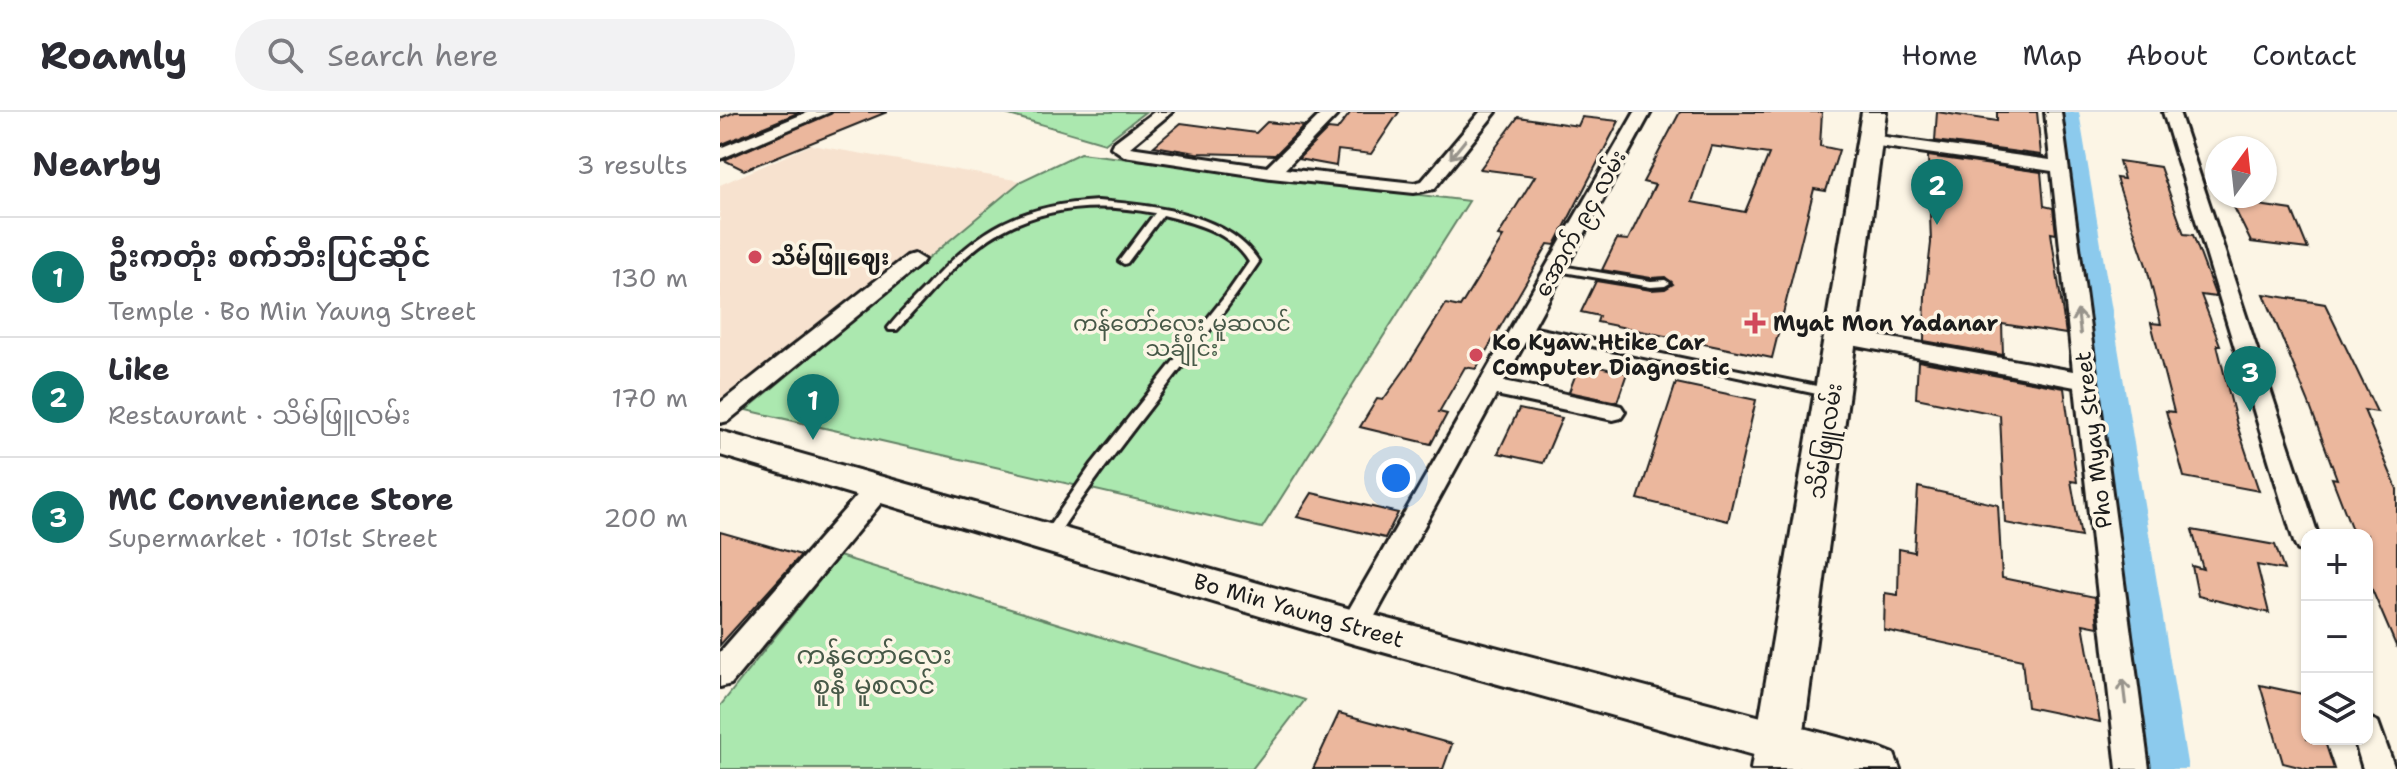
<!DOCTYPE html>
<html lang="en">
<head>
<meta charset="utf-8">
<style>
  :root { --surface:#fff; --page:#f2f2f3; --text:#2b2b33; --muted:#7c7c81; --line:#e1e1e2; --accent:#0f766e }
  body { margin:0; font-family:"Shantell Sans","Noto Sans Myanmar",sans-serif; background:var(--page); color:var(--text) }
  .controls { position:absolute; right:24px; bottom:24px; display:grid; overflow:hidden; border-radius:16px; box-shadow:0 2px 6px #0004 }
  .controls button { width:72px; height:72px; display:grid; place-items:center; padding:0; border:0; border-bottom:2px solid var(--line); background:var(--surface); color:var(--text); font:40px sans-serif }
  .compass { position:absolute; left:1485px; top:24px; width:72px; height:72px; border-radius:50%; background:var(--surface); box-shadow:0 2px 6px #0004; rotate:15deg }
  .you { position:absolute; left:676px; top:366px; width:28px; height:28px; margin:-20px; border:6px solid #fff; border-radius:50%; background:#1a73e8; box-shadow:0 0 0 12px #1a73e833 }
  .badge { display:grid; place-items:center; width:52px; height:52px; border-radius:50%; background:var(--accent); color:#fff; font-size:26px; font-weight:700 }
  .pin { position:absolute; translate:-50% -66px; filter:drop-shadow(0 2px 4px #0008) }
  .pin::after { content:''; position:absolute; top:42px; width:28px; height:24px; background:inherit; clip-path:polygon(0 0,100% 0,50% 100%) }
  .list { margin:0; padding:0; list-style:none }
  h2 { display:flex; justify-content:space-between; align-items:center; height:104px; margin:0; padding:0 32px; font-size:34px }
  h2 small { font-size:26px; font-weight:400; color:var(--muted) }
  .list li { display:grid; grid-template-columns:52px 1fr auto; gap:24px; align-items:center; box-sizing:border-box; height:120px; padding:0 32px; border-top:2px solid var(--line) }
  .list b { display:block; font-size:30px; white-space:nowrap }
  .list p { margin:0; font-size:26px; white-space:nowrap; color:var(--muted) }
  .list em { font-size:26px; font-style:normal; color:var(--muted) }
  .icon { flex:none; width:44px; height:44px; fill:none; stroke:currentColor; stroke-width:2; stroke-linecap:round; stroke-linejoin:round }
  .map { position:relative; flex:none; width:1677px; height:657px; overflow:hidden }
  header { display:flex; align-items:center; gap:48px; box-sizing:border-box; height:112px; padding:0 40px; background:var(--surface); border-bottom:2px solid var(--line) }
  header strong { font-size:38px }
  nav { display:flex; gap:44px; margin-inline-start:auto; font-size:28px }
  .search { width:560px; height:72px; background:var(--page); display:flex; align-items:center; gap:20px; box-sizing:border-box; padding:0 28px; border-radius:44px; color:var(--muted); font-size:30px }
  main { display:flex }
  aside { flex:1; background:var(--surface) }
  .map>svg:first-child { display:block }
  .built { fill:#f7e2cf }
  .green { fill:#abe8af; stroke:#648266; stroke-width:2 }
  .lines { fill:none; stroke-linecap:round; stroke-linejoin:round }
  .canal { fill:#8ccaed; fill-rule:evenodd }
  .building { fill:#ebb79d; stroke:#1c1c1c; stroke-width:2; fill-rule:evenodd }
  .service-casing { stroke:#1c1c1c; stroke-width:6 }
  .minor-casing { stroke:#1c1c1c; stroke-width:6 }
  .secondary-casing { stroke:#1c1c1c; stroke-width:6 }
  .primary-casing { stroke:#1c1c1c; stroke-width:6 }
  .service { fill:#fcf5e5; fill-rule:evenodd }
  .minor { fill:#fcf5e5; fill-rule:evenodd }
  .secondary { fill:#fcf5e5; fill-rule:evenodd }
  .primary { fill:#fcf5e5; fill-rule:evenodd }
  .oneway { stroke:#97938b }
  .poi-dot { fill:#d1495b; stroke:#fcf5e5; stroke-width:3 }
  .labels { text-anchor:middle; stroke-width:7; stroke-linejoin:round; paint-order:stroke }
  .street-label { font-size:22px; fill:#1c1c1c; stroke:#fcf5e5 }
  .poi-label { font-size:22px; font-weight:bold; fill:#1c1c1c; stroke:#fcf5e5; text-anchor:start }
  .park-label { font-size:22px; fill:#475948; stroke:#fcf5e5 }
  .near-park-label { font-size:26px; fill:#475948; stroke:#fcf5e5 }
</style>
</head>
<body>
<header>
<strong>Roamly</strong>
<div class="search"><svg class="icon" aria-label="search" viewBox="0 0 24 24"><circle cx="10" cy="10" r="6"/><path d="M15 15l6 6"/></svg>Search here</div>
<nav><a>Home</a><a>Map</a><a>About</a><a>Contact</a></nav>
</header>
<main>
<aside>
<h2>Nearby<small>3 results</small></h2>
<ul class="list">
<li><span class="badge">1</span><div><b>ဦးကတုံး စက်ဘီးပြင်ဆိုင်</b><p>Temple · Bo Min Yaung Street</p></div><em>130 m</em></li>
<li><span class="badge">2</span><div><b>Like</b><p>Restaurant · သိမ်ဖြူလမ်း</p></div><em>170 m</em></li>
<li><span class="badge">3</span><div><b>MC Convenience Store</b><p>Supermarket · 101st Street</p></div><em>200 m</em></li>
</ul>
</aside>
<div class="map">
<svg width="1677" height="657" viewBox="0 0 1677 657">
  <rect width="100%" height="100%" fill="#fcf5e5"/>
  <filter id="ink" filterUnits="userSpaceOnUse"><feTurbulence type="fractalNoise" baseFrequency=".0125" numOctaves="2"/><feDisplacementMap in="SourceGraphic" scale="16" xChannelSelector="R" yChannelSelector="G"/><feConvolveMatrix kernelMatrix="1 2 1 2 8 2 1 2 1" color-interpolation-filters="sRGB"/></filter>
  <g filter="url(#ink)">
    <polygon class="built" points="91,33 301,69 26,298 0,292 0,73"/>
    <g class="green">
      <polygon points="279,0 425,0 385,31"/>
      <polygon points="360,41 749,89 542,416 26,298 301,69"/>
      <polygon points="119,444 585,588 532,657 0,657 0,594"/>
    </g>
    <g class="lines">
      <polygon class="canal" points="1337,0 1359,0 1468,657 1426,657"/>
    </g>
    <g class="building">
      <polygon points="15,0 80,0 0,33 0,6"/>
      <polygon points="113,0 167,0 24,58 4,48"/>
      <polygon points="631,0 679,0 651,42 618,38 616,54 578,47 608,17 617,18"/>
      <path d="M960 0H1102L1100 34 1119 38 1106 79 1094 77 1052 246 877 210 879 204 861 200 876 169 931 178 945 177 953 172 945 165 931 166 882 158 897 127 908 128 935 73 923 70ZM991 34 1049 42 1025 100 972 90Z"/>
      <polygon points="1217,0 1277,9 1277,0 1317,0 1321,43 1215,29"/>
      <polygon points="798,5 858,14 862,5 899,9 835,133 828,132 756,257 745,255 719,300 727,302 711,332 640,315 657,287 663,288 686,256 726,192 740,195 783,125 778,124 815,64 760,57"/>
      <polygon points="547,10 584,14 555,43 476,41 434,34 461,11 536,21"/>
      <polygon points="1208,44 1321,60 1324,94 1333,96 1336,122 1331,121 1346,222 1282,212 1283,243 1204,229 1205,183 1211,131"/>
      <polygon points="1399,49 1440,55 1464,122 1473,123 1496,185 1481,183 1500,233 1497,233 1517,313 1539,379 1464,365 1446,299 1454,300 1431,211 1441,212 1427,156 1396,66 1404,67"/>
      <polygon points="1511,89 1572,98 1588,137 1531,130"/>
      <polygon points="1544,182 1605,192 1657,300 1644,298 1677,377 1677,536 1647,466 1647,423 1634,423 1612,366 1617,367 1588,289"/>
      <polygon points="1198,249 1344,276 1357,370 1351,369 1361,425 1285,411 1280,303 1196,286"/>
      <polygon points="860,251 907,261 897,290 849,280"/>
      <polygon points="956,271 1036,288 1008,409 918,387"/>
      <polygon points="799,297 842,306 823,351 778,341"/>
      <polygon points="1198,375 1278,393 1282,466 1375,485 1378,515 1363,512 1380,610 1307,595 1302,548 1164,518 1165,481 1178,483 1179,437 1194,440"/>
      <polygon points="592,381 678,401 665,426 577,405"/>
      <polygon points="1472,418 1555,433 1564,458 1537,453 1549,501 1478,484 1472,454 1483,457"/>
      <polygon points="0,420 81,443 0,533"/>
      <polygon points="1540,573 1587,583 1587,627 1604,627 1614,657 1587,657 1563,651"/>
      <polygon points="619,601 732,632 723,657 593,657"/>
    </g>
    <g class="lines">
      <g class="service-casing">
        <g id="service">
          <path d="M378 89C431 93 509 101 539 150 474 246 396 332 333 430L328 431 323 430 321 426 372 352 506 183 529 150C511 120 475 111 443 103L407 151 404 152 399 149 435 101C372 89 310 95 259 134 228 158 203 190 177 218H169L168 216C179 202 193 188 206 175 259 117 298 93 378 89Z"/>
          <polygon points="835,153 931,169 945,168 950,171 945,174 931,175 832,158 830,156"/>
          <polygon points="801,213 1111,277 1117,281 1111,285 797,218 796,216 797,214"/>
        </g>
      </g>
      <g class="minor-casing">
        <g id="minor">
          <polygon points="88,0 110,0 0,47 0,36"/>
          <polygon points="434,0 452,0 410,35 547,55 603,0 620,0 565,57 694,71 702,69 760,0 776,0 714,77 694,81 551,66 404,44 391,35 393,31"/>
          <polygon points="915,0 931,0 784,269 893,292 901,294 905,300 901,306 893,308 776,283 644,524 634,527 624,524 620,515 624,506"/>
          <polygon points="1325,0 1341,0 1429,657 1397,657 1355,275 1121,231 1113,229 1110,224 1113,219 1121,217 1353,259 1332,59 1151,33 1143,28 1151,23 1330,48"/>
          <polygon points="1443,0 1459,0 1598,423 1587,423 1587,441 1578,438 1574,430"/>
          <polygon points="194,142 204,148 201,152 8,309 0,311 0,291 187,144"/>
          <polygon points="157,368 166,371 170,378 166,385 11,572 0,575 0,540 148,371"/>
          <polygon points="1647,605 1658,610 1675,657 1643,657 1634,627 1647,627"/>
        </g>
      </g>
      <g class="secondary-casing">
        <polygon id="secondary" points="0,319 634,498 1159,636 1174,642 1180,657 1084,657 634,532 0,343"/>
      </g>
      <g class="primary-casing">
        <polygon id="primary" points="1142,0 1166,0 1079,657 1031,657"/>
      </g>
      <use href="#service" class="service"/>
      <use href="#minor" class="minor"/>
      <use href="#secondary" class="secondary"/>
      <use href="#primary" class="primary"/>
    </g>
    <defs><path id="oneway-shaft" d="M-6 0H5M1.5-3L5.5 0L1.5 3" fill="none" stroke-width="1.6" stroke-linecap="round" stroke-linejoin="round" transform="scale(2)"/></defs>
    <g class="oneway">
      <use href="#oneway-shaft" transform="translate(738 37) rotate(129)"/>
      <use href="#oneway-shaft" transform="translate(1359 210) rotate(-97)"/>
      <use href="#oneway-shaft" transform="translate(1404 580) rotate(-97)"/>
    </g>
  </g>
  <g class="poi-dot">
    <circle cx="35" cy="145" r="8"/>
    <path d="M1031 199h8v8h8v8h-8v8h-8v-8h-8v-8h8z"/>
    <circle cx="756" cy="243" r="8"/>
  </g>
  <g class="labels">
    <g class="street-label">
      <text transform="translate(860 111) rotate(-61)" y="8">အောက် ၉၄ လမ်း</text>
      <text transform="translate(1373 328) rotate(-97)" y="8">Pho Myay Street</text>
      <text transform="translate(1105 329) rotate(-81)" y="8">သိမ်ဖြူလမ်း</text>
      <text transform="translate(579 498) rotate(16)" y="8">Bo Min Yaung Street</text>
    </g>
    <g class="poi-label">
      <text x="51" y="153">သိမ်ဖြူဈေး</text>
      <text x="1053" y="219">Myat Mon Yadanar</text>
      <text x="772" y="238">Ko Kyaw Htike Car<tspan x="772" dy="25">Computer Diagnostic</tspan></text>
    </g>
    <g class="park-label">
      <text x="462" y="219">ကန်တော်လေး မူဆလင်<tspan x="462" dy="25">သင်္ချိုင်း</tspan></text>
    </g>
    <g class="near-park-label">
      <text x="154" y="552">ကန်တော်လေး<tspan x="154" dy="30">စူနီ မူစလင်</tspan></text>
    </g>
  </g>
</svg>
<div class="controls">
<button>+</button>
<button>−</button>
<button><svg class="icon" aria-label="layers" viewBox="0 0 24 24"><path d="M12 4l9 5-9 5-9-5zM3 14l9 5 9-5"/></svg></button>
</div>
<svg class="compass" viewBox="-18 -18 36 36"><path d="M0-13l5 13h-10z" fill="#e53935"/><path d="M0 13l5-13h-10z" fill="#7c7c81"/></svg>
<div class="you"></div>
<div class="pin badge" style="left:93px;top:328px">1</div>
<div class="pin badge" style="left:1217px;top:113px">2</div>
<div class="pin badge" style="left:1530px;top:300px">3</div>
</div>
</main>
</body>
</html>
